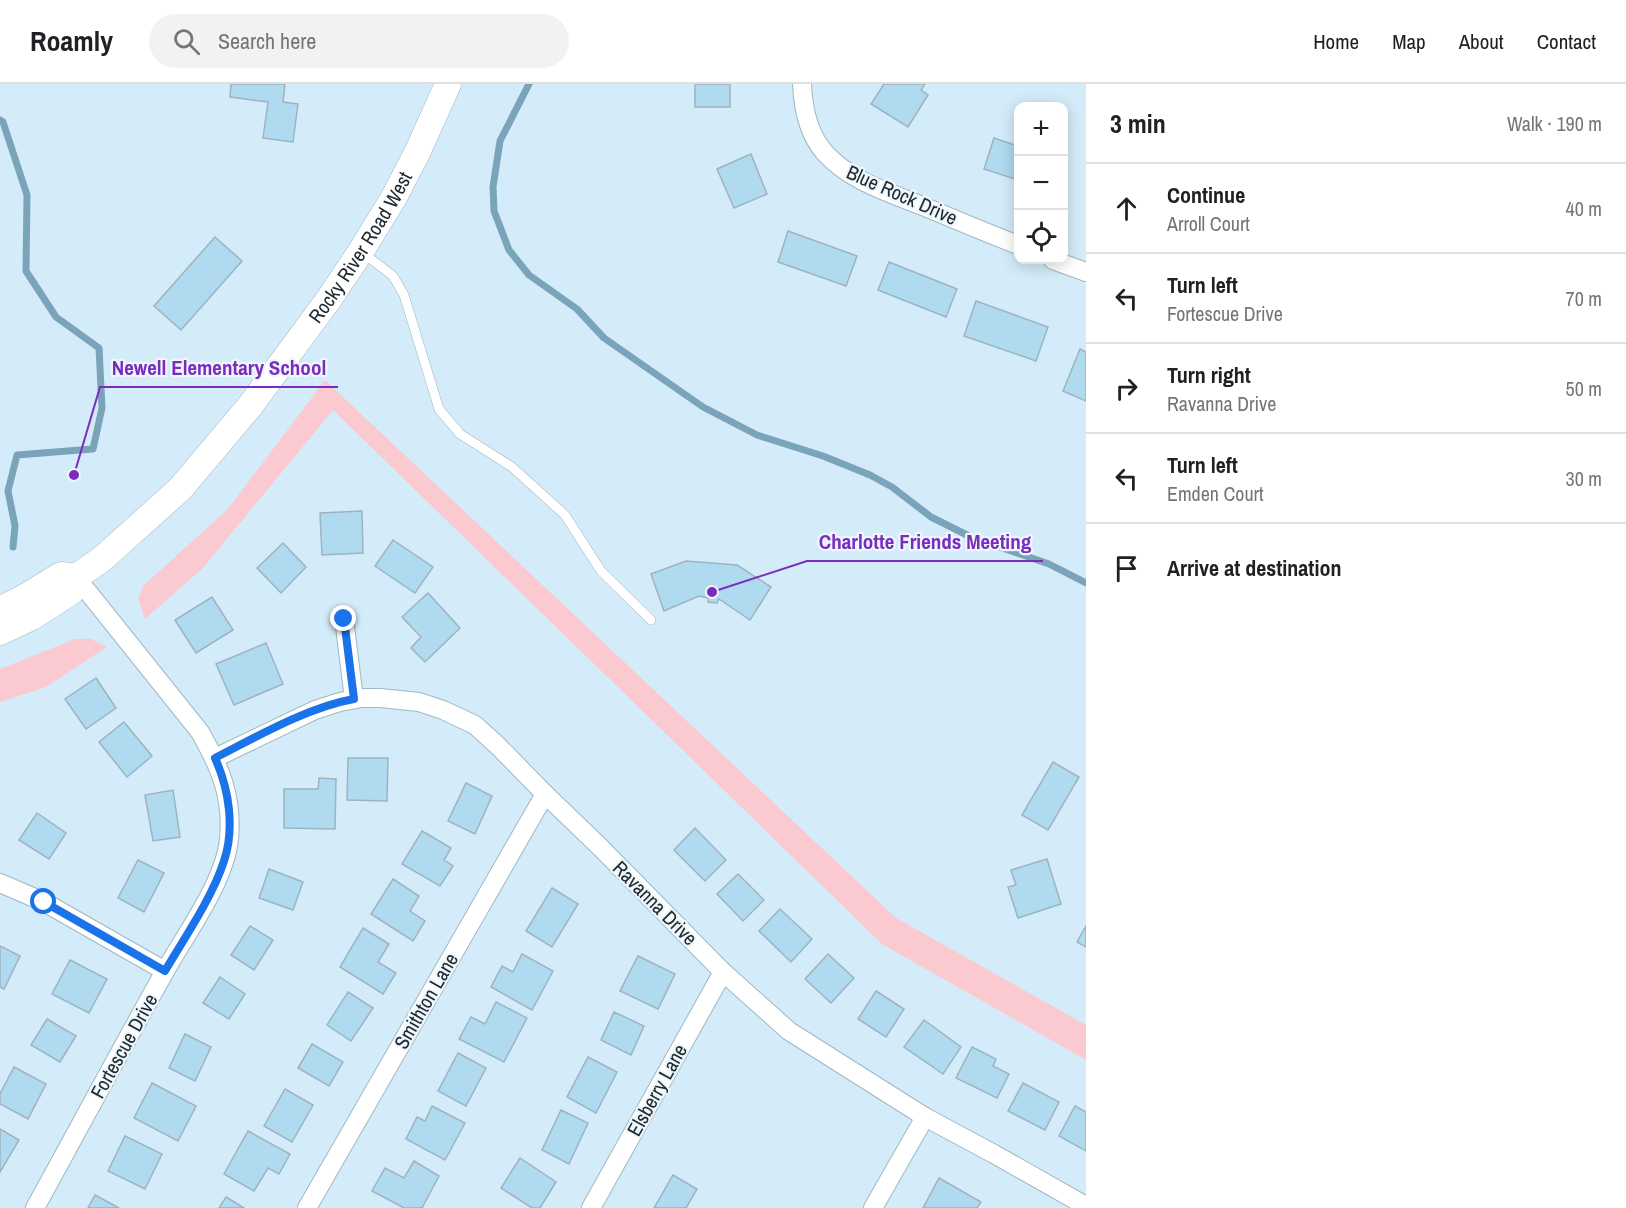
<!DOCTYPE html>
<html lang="en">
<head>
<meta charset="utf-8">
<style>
  :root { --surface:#fff; --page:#f2f2f2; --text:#202124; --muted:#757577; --line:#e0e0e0 }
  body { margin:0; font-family:"Archivo Narrow",sans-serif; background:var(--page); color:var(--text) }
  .controls { position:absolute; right:18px; top:18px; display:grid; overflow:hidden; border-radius:12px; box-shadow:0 3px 15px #0003 }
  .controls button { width:54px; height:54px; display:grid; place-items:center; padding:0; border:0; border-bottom:2px solid var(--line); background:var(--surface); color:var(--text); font:30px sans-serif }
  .stop { position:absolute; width:18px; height:18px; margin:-14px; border:4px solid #1a73e8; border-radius:50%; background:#fff }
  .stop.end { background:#1a73e8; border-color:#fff; box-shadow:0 2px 6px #0008 }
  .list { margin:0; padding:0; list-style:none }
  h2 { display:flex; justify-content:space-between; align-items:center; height:78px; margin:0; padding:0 24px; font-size:26px }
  h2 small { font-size:20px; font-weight:400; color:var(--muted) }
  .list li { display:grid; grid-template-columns:39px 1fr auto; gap:18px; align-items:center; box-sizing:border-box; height:90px; padding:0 24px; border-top:2px solid var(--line) }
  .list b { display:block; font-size:22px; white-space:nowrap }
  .list p { margin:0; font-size:20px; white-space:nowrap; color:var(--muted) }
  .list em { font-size:20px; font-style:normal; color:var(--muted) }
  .icon { flex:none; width:33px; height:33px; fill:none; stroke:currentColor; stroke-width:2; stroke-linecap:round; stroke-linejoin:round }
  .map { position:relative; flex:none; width:1086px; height:1124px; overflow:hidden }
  header { display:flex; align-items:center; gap:36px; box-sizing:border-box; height:84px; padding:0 30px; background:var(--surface); border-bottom:2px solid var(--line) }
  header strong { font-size:28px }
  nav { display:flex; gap:33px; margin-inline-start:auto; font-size:21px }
  .search { width:420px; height:54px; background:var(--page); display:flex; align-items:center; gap:15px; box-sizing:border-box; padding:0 21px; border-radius:33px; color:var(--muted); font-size:22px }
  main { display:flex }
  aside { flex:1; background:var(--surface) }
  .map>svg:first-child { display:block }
  .green { fill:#facad0 }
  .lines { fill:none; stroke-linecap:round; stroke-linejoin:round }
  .stream { stroke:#7aa4b9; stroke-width:7 }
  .building { fill:#afdaf0; stroke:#9db4c0; stroke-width:1.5 }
  .lane-casing { stroke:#a0b7c3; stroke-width:10 }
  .street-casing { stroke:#a0b7c3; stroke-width:20 }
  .secondary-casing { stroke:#a0b7c3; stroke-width:27 }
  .lane { stroke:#fff; stroke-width:9 }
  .street { stroke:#fff; stroke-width:18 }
  .secondary { stroke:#fff; stroke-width:26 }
  .route { stroke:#1a73e8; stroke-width:8 }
  .labels { text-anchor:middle; stroke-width:4.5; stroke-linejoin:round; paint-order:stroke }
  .street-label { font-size:20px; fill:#212a2e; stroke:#edf7fc }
  .leader { fill:none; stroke:#7b2cbf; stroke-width:2 }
  .callout-dot { fill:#7b2cbf; stroke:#edf7fc; stroke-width:2 }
  .callout-label { font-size:21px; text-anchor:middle; font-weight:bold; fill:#7b2cbf; stroke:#edf7fc; stroke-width:4.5; stroke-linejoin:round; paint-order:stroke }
</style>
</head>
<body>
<header>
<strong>Roamly</strong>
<div class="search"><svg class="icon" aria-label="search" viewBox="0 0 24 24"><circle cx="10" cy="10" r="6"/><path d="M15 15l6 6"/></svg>Search here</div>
<nav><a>Home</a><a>Map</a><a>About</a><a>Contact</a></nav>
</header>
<main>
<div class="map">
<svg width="1086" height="1124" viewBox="0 0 1086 1124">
  <rect width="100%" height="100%" fill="#d4ecf9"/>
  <g class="green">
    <polygon points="325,296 896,834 1086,941 1086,976 882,860 333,326 202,485 145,535 138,514 143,502 228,425"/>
    <polygon points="75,555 91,555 107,563 46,603 0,618 0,585"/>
  </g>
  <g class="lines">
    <g class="stream">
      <polyline points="529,0 500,57 493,103 494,127 509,166 529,191 577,225 604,254 703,323 757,351 823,372 870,391 892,403 931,433 971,453 1049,480 1086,499"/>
      <polyline points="0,36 3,38 27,111 26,187 56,233 99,264 102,324 93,365 17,371 8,407 15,442 13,463"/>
    </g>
  </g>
  <g class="building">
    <polygon points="231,0 285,0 283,18 298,20 293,58 263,54 268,18 230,13"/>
    <rect x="695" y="0" width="35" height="23"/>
    <polygon points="884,0 925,0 921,6 928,11 908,43 871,20"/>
    <polygon points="994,54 1018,62 1018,96 984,85"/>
    <polygon points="751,70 767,110 734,124 717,85"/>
    <polygon points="788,147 857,172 846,202 778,178"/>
    <polygon points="215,153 242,177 181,246 154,222"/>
    <polygon points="889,178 957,205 946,233 878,206"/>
    <polygon points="976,217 1048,243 1036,277 964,252"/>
    <polygon points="1080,265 1086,268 1086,317 1063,307"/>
    <polygon points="362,427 363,469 322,471 320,429"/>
    <polygon points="393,456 433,483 415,509 375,482"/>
    <polygon points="283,459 306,483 281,509 257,484"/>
    <polygon points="686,477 737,481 771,503 750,536 719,515 717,519 708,518 708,514 699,512 664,527 651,490"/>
    <polygon points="428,509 460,544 425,578 411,564 421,553 402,533"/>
    <polygon points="212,513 233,546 196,569 175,536"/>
    <polygon points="266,559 283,600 234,621 216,580"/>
    <polygon points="96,594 116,624 86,645 65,615"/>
    <polygon points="124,638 152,672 127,693 99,658"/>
    <polygon points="348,674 388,674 387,717 347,716"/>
    <polygon points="1053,678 1079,693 1048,746 1022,731"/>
    <polygon points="319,694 336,695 335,745 284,744 284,705 318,705"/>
    <polygon points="466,699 492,712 475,750 448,737"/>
    <polygon points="173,706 180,753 153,757 145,711"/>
    <polygon points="37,729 66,749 49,775 19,756"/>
    <polygon points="695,744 726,776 705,797 674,766"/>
    <polygon points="422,747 451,764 444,776 453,782 440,802 402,780"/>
    <polygon points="1047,775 1061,820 1018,834 1008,803 1016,801 1011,786"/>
    <polygon points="138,776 164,789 144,828 118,814"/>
    <polygon points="269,785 303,798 293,826 259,814"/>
    <polygon points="738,790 764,816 743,837 717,810"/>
    <polygon points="393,795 419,812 410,827 425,837 413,857 371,830"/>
    <polygon points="552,804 578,820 552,863 526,847"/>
    <polygon points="780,825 812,855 791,878 759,847"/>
    <polygon points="250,842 273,856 254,886 231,871"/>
    <polygon points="1086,842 1086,863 1077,858"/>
    <polygon points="363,844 389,860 378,878 396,889 383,910 340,883"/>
    <polygon points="0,862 20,872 4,905 0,903"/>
    <polygon points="522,870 553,887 532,926 491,903 502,882 513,888"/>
    <polygon points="828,870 854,894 831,919 805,895"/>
    <polygon points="638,872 675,890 658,925 620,907"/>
    <polygon points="70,876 107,895 89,929 52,910"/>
    <polygon points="220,893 245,910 229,935 203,919"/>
    <polygon points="876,907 904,925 886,953 858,935"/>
    <polygon points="348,908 373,924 351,957 327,941"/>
    <polygon points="496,918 527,934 504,978 459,955 471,933 485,940"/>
    <polygon points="614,928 644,942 631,971 601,956"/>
    <polygon points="47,935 76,952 60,978 31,961"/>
    <polygon points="924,936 961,963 943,990 904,963"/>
    <polygon points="185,950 211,963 195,997 169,984"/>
    <polygon points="312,960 343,978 329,1002 298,984"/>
    <polygon points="972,963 996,975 993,982 1009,990 997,1014 956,994"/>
    <polygon points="458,969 486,984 466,1022 438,1007"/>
    <polygon points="588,973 617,988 596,1029 567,1013"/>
    <polygon points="14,983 46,1000 28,1035 0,1020 0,1010"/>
    <polygon points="152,999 196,1022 178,1057 134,1034"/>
    <polygon points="1023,999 1059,1018 1045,1046 1008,1027"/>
    <polygon points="285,1005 313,1021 292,1058 264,1042"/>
    <polygon points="432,1022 465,1039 445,1076 406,1055 417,1033 425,1037"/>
    <polygon points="1075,1022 1086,1028 1086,1067 1059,1052"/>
    <polygon points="561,1026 588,1039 569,1080 542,1066"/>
    <polygon points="0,1045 19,1056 0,1088"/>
    <polygon points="248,1047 290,1070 279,1090 268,1084 254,1107 224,1090"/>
    <polygon points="125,1052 162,1070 145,1105 108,1087"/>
    <polygon points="520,1074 556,1098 540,1124 532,1124 501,1104"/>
    <polygon points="414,1077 439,1092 422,1124 404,1124 372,1107 385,1084 404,1094"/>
    <polygon points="673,1091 697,1105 686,1124 654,1124"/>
    <polygon points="939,1094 981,1118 977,1124 923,1124"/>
    <polygon points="95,1111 119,1124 88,1124"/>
    <polygon points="226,1113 244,1124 219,1124"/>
  </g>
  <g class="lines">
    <g class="lane-casing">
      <polyline id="lane" points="363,169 393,192 404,211 439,325 460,350 512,383 565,431 601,487 651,536"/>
    </g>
    <g class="street-casing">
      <g id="street">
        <path d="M802 0C803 24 808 50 825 69 850 97 890 109 925 123 956 136 987 149 1018 161"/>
        <polyline points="1053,176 1086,188"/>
        <polyline points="344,535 354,615"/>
        <polyline points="215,674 315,626 340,618 362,614 380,614 419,618 443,626 475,641 498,662 545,710 601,764 723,888 789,947 925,1033 994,1070 1086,1122"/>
        <polyline points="0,799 44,818 165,887"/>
        <path d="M35 1124C78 1046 120 967 164 889 185 851 225 798 229 755 233 713 220 683 200 648L76 493"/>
        <polyline points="307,1124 545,710"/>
        <polyline points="591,1124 723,888"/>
        <polyline points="873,1124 925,1033"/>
      </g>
    </g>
    <g class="secondary-casing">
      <g id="secondary">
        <polyline points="0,526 23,514 61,491 76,493"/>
        <path id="s1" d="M0 548 32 533 71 508 76 493 102 475 180 405 250 322 329 215 361 167 393 115 417 69 448 0"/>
      </g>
    </g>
    <use href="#lane" class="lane"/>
    <use href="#street" class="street"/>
    <use href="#secondary" class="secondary"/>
  </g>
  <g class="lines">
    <path class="route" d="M44 818 165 887C185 853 212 814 224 777 235 744 229 705 215 674 256 653 308 623 354 615L344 535"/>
  </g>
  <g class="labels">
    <g class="street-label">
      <text transform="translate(902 111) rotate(24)" y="7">Blue Rock Drive</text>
      <text dy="7" stroke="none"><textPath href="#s1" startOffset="536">Rocky River Road West</textPath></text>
      <text transform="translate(655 819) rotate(45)" y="7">Ravanna Drive</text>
      <text transform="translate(426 917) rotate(-60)" y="7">Smithton Lane</text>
      <text transform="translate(124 962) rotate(-61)" y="7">Fortescue Drive</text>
      <text transform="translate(657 1006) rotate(-61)" y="7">Elsberry Lane</text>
    </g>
  </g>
  <path class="leader" d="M74 391L100 303H338M712 508L807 477H1043"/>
  <g class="callout-dot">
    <circle cx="74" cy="391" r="6"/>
    <circle cx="712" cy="508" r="6"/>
  </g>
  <g class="callout-label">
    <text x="219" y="291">Newell Elementary School</text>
    <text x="925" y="465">Charlotte Friends Meeting</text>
  </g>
</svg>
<div class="controls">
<button>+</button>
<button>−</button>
<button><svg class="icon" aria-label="locate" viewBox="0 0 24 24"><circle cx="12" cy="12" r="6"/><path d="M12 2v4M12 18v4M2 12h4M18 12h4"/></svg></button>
</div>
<div class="stop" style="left:44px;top:818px"></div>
<div class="stop end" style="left:344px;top:535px"></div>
</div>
<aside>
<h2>3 min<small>Walk · 190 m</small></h2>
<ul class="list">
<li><svg class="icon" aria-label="ahead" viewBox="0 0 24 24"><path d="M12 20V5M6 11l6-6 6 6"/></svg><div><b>Continue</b><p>Arroll Court</p></div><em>40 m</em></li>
<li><svg class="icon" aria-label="left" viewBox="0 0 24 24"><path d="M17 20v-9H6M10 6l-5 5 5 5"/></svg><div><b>Turn left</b><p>Fortescue Drive</p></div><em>70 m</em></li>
<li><svg class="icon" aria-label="right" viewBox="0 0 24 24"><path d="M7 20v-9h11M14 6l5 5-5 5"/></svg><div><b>Turn right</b><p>Ravanna Drive</p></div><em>50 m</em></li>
<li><svg class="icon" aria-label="left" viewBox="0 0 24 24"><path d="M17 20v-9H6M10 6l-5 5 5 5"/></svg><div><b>Turn left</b><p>Emden Court</p></div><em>30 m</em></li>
<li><svg class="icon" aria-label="arrive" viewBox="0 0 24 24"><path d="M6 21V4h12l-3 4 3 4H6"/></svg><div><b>Arrive at destination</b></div></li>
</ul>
</aside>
</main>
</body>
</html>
